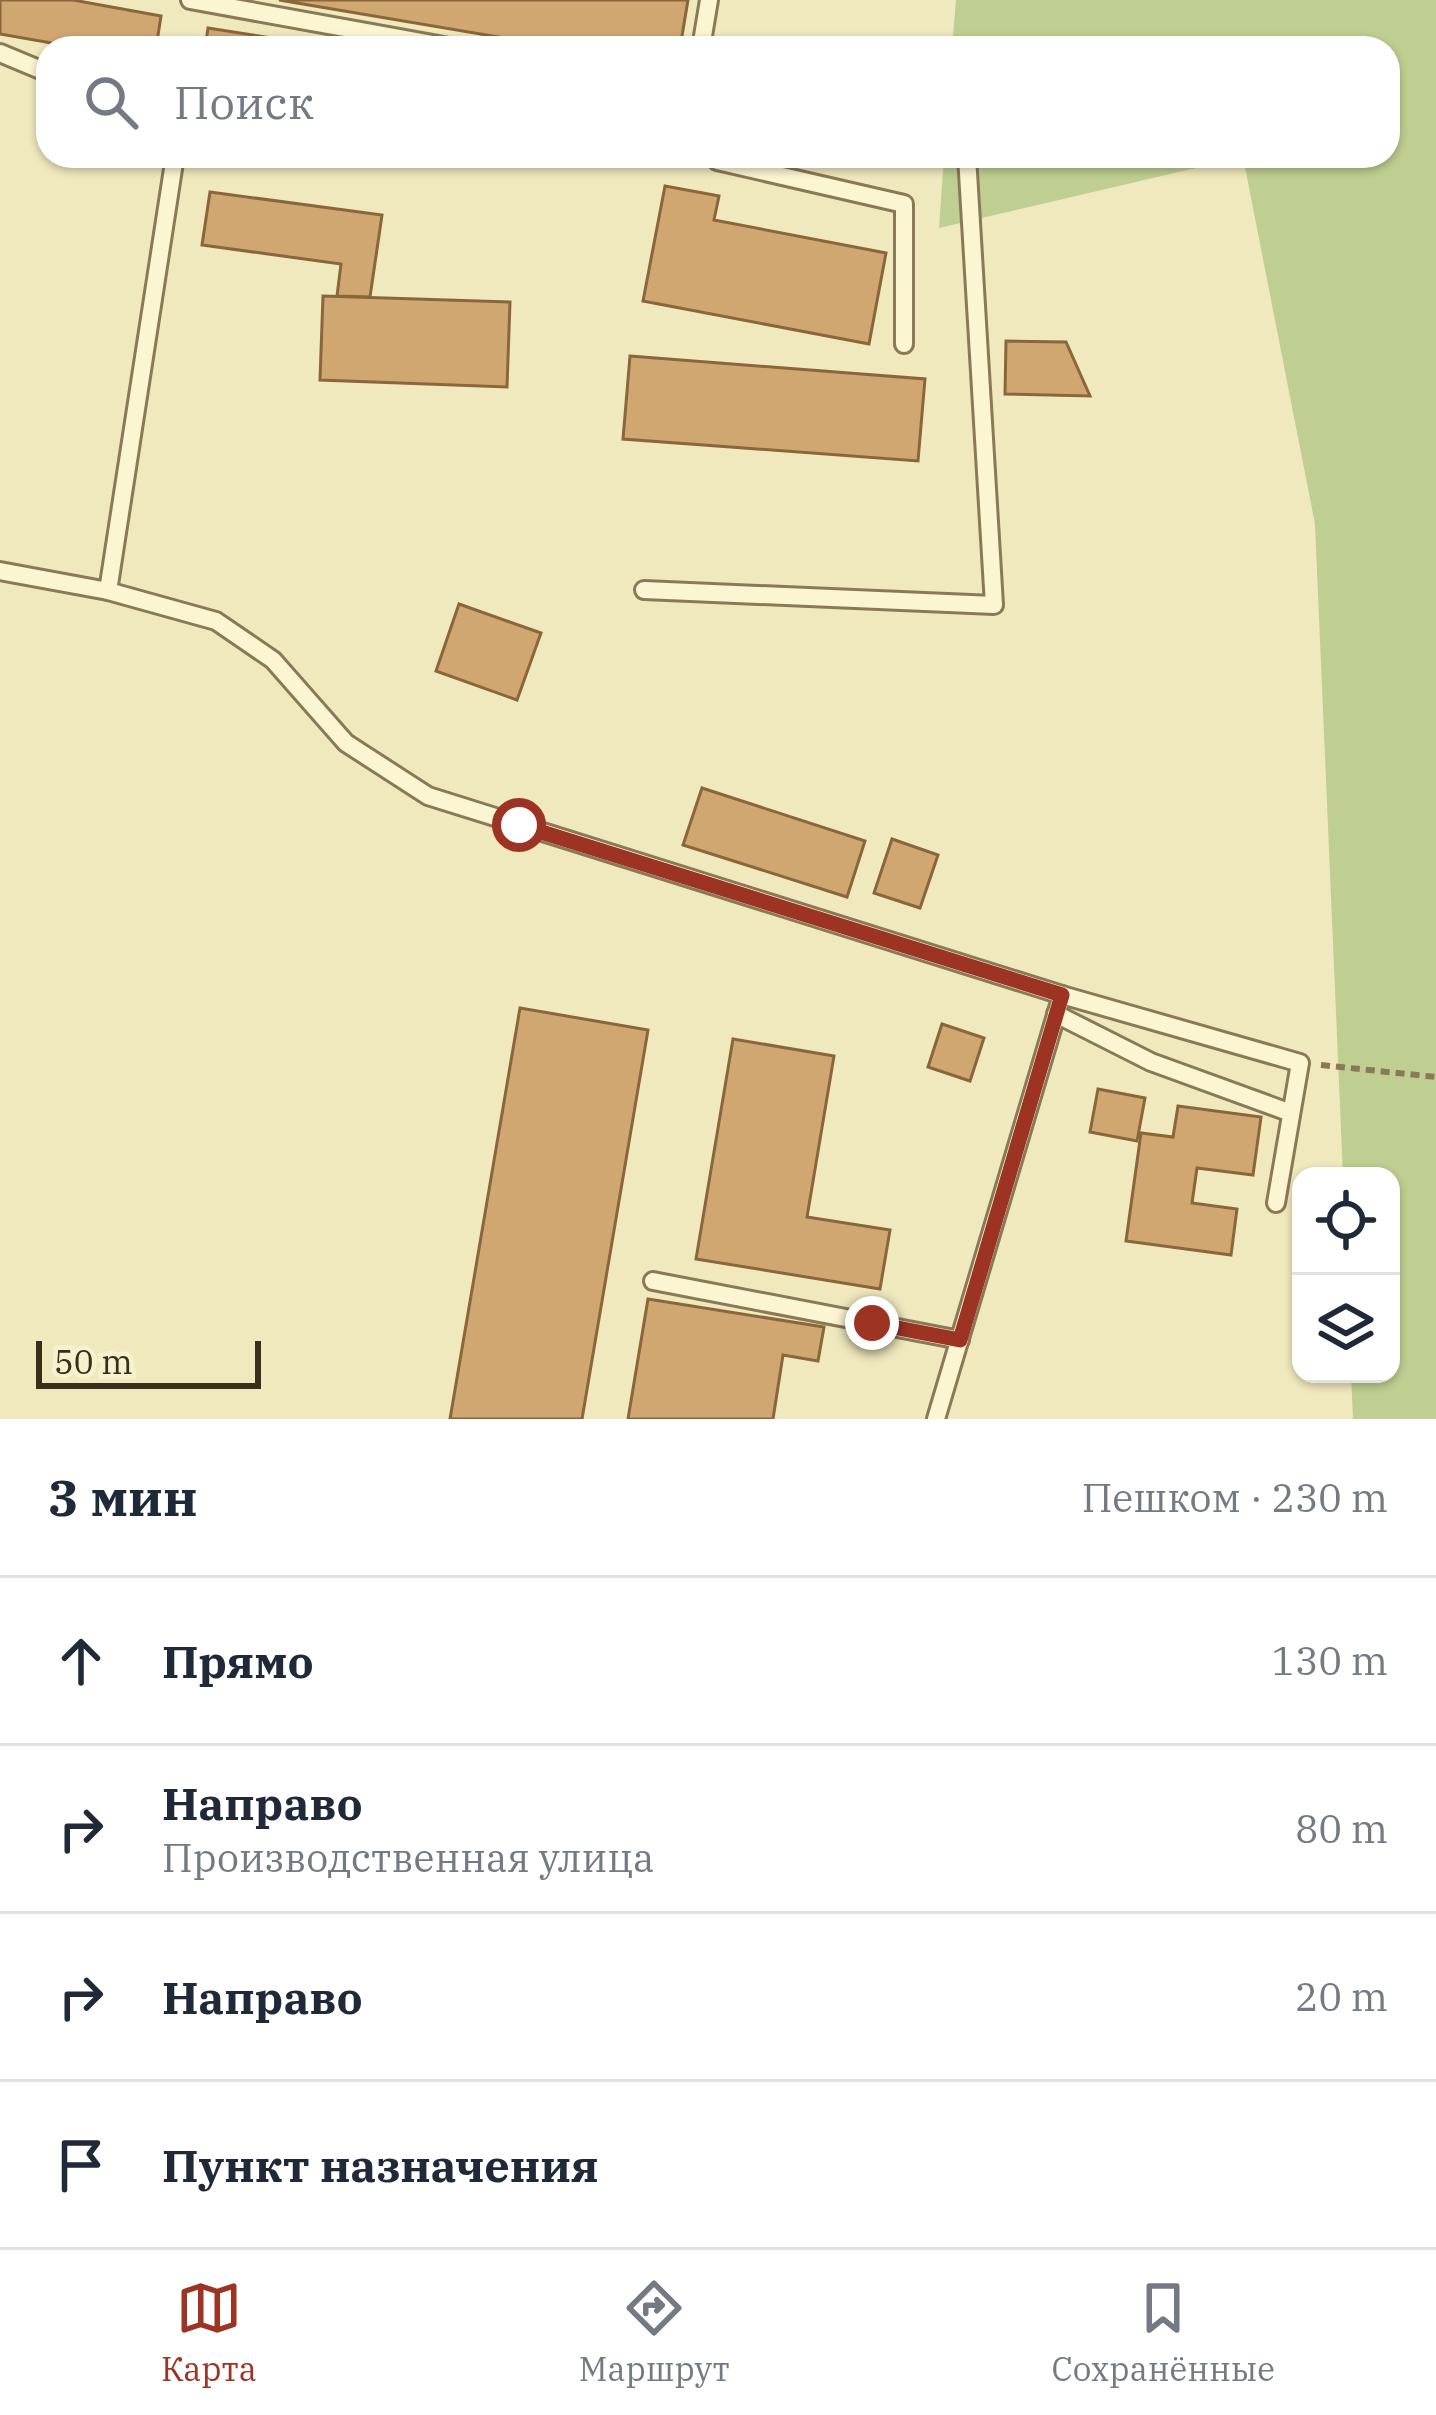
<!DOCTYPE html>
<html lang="ru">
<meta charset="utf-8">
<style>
:root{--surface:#fff;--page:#f6f6f7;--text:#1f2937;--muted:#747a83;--line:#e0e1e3;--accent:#9d3322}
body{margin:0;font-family:"IBM Plex Serif",serif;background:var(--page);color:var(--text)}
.controls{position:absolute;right:36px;bottom:36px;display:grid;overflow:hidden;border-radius:24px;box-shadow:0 3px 9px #0004}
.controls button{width:108px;height:108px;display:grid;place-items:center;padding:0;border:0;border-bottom:3px solid var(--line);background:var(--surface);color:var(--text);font:60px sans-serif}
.scale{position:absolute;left:36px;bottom:30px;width:225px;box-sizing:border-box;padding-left:12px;border:6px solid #382e1b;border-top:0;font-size:33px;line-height:42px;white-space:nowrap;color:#382e1b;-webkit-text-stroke:9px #f7f2ce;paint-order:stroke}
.stop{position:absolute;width:36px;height:36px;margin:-27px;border:9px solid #9d3322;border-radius:50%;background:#fff}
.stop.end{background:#9d3322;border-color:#fff;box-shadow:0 3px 12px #0008}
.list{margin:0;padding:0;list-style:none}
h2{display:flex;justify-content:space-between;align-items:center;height:156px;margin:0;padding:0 48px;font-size:51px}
h2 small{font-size:39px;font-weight:400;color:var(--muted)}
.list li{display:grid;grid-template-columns:78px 1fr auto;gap:36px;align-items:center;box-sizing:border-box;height:168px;padding:0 48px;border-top:3px solid var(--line)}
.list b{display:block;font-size:45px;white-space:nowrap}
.list p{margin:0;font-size:39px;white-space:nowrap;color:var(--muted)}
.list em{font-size:39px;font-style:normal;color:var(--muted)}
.icon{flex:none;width:66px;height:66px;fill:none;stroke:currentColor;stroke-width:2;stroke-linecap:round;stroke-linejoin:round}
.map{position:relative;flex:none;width:1436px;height:1419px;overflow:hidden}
.search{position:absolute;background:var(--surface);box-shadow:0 3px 9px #0004;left:36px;right:36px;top:36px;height:132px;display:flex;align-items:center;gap:30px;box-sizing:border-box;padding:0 42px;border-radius:36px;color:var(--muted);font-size:45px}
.sheet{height:828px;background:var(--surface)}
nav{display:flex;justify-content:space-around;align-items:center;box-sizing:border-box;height:168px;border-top:3px solid var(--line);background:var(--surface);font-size:33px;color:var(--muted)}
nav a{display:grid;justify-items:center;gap:6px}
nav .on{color:var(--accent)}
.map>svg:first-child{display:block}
</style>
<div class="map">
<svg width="1436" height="1419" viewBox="0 0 1436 1419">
<rect width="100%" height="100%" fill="#f0e9be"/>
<!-- green -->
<path fill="#bfcf91" d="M956,0H1436V1419H1353L1351,1374H1391V1176H1343L1315,524L1243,157L939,228L944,156H1388V48H952Z"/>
<!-- building -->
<g fill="#d1a771" stroke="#8a663a" stroke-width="3">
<path d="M0,0H73L161,16L156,48H80L0,34Z"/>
<path d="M279,0H688L680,48H563Z"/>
<path d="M208,28L335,48H205Z"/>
<path d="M665,186L719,196L714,220L886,253L869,344L643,301Z"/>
<path d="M210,192L382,215L370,297L337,296L341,264L202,245Z"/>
<path d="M323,296L510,302L507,387L320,380Z"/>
<path d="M1006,341L1066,342L1090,396L1005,394Z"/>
<path d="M630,356L925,379L918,461L623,439Z"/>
<path d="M459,604L541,633L517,700L436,671Z"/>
<path d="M702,788L865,841L847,897L683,845Z"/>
<path d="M892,839L938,855L920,908L874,893Z"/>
<path d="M520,1008L648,1030L582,1419H450Z"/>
<path d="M942,1024L984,1038L970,1081L928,1067Z"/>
<path d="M733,1039L834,1056L807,1217L890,1230L880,1289L696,1259Z"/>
<path d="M1098,1089L1145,1098L1137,1141L1090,1132Z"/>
<path d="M1178,1106L1261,1117L1253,1175L1197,1168L1192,1203L1237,1209L1231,1255L1126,1241L1141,1133L1173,1137Z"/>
<path d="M648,1299L824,1327L818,1361L783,1355L773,1419H628Z"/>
</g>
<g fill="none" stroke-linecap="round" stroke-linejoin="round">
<!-- service casing -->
<g stroke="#8a7956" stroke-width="22">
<g id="service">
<path d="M190,0L455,48"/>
<path d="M701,48L709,0"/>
<path d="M0,53L48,73"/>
<path d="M718,156L717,161L904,204V344"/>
<path d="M0,571L108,591L216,621L273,660L346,743L428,796L1062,995L1300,1063L1276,1203"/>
<path d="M644,590L994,605L967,156"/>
<path d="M108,591L175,156"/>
<path d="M1056,1014L1151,1062L1291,1113"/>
<path d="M653,1281L960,1340"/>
<path d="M936,1419L1062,995"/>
</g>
</g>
<!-- path -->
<path stroke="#8a7956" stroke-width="6" stroke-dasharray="9 6" stroke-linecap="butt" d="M1321,1065L1436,1077"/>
<!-- service -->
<use href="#service" stroke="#fbf5d1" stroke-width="16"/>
</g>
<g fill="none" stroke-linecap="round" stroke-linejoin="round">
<!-- route -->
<path stroke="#9d3322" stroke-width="15" d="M519,825L1062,995L960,1340L872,1323"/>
</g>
</svg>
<div class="controls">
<button><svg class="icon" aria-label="locate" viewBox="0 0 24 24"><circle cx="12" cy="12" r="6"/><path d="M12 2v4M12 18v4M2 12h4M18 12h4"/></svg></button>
<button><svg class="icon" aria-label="layers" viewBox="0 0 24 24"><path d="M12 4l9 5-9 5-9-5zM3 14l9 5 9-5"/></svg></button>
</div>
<div class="scale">50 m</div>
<div class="stop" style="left:519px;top:825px"></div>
<div class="stop end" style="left:872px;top:1323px"></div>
<div class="search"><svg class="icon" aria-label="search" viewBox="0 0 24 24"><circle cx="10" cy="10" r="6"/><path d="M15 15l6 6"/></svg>Поиск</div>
</div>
<section class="sheet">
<h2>3 мин<small>Пешком · 230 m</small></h2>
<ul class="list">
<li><svg class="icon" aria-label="ahead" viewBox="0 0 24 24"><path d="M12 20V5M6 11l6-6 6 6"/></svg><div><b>Прямо</b></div><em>130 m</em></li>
<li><svg class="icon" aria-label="right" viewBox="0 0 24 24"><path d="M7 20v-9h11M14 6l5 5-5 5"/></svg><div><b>Направо</b><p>Производственная улица</p></div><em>80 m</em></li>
<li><svg class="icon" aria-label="right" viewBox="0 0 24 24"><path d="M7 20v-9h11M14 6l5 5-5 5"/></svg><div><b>Направо</b></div><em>20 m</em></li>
<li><svg class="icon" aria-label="arrive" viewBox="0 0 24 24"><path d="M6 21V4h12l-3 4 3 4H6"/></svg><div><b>Пункт назначения</b></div></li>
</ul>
</section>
<nav>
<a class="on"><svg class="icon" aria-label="map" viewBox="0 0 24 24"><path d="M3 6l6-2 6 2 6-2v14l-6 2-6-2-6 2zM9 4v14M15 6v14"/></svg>Карта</a>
<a><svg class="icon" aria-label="directions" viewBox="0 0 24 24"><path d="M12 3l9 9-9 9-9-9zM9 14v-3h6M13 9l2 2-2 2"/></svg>Маршрут</a>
<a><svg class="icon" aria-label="saved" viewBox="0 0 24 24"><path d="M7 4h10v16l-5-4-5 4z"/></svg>Сохранённые</a>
</nav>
